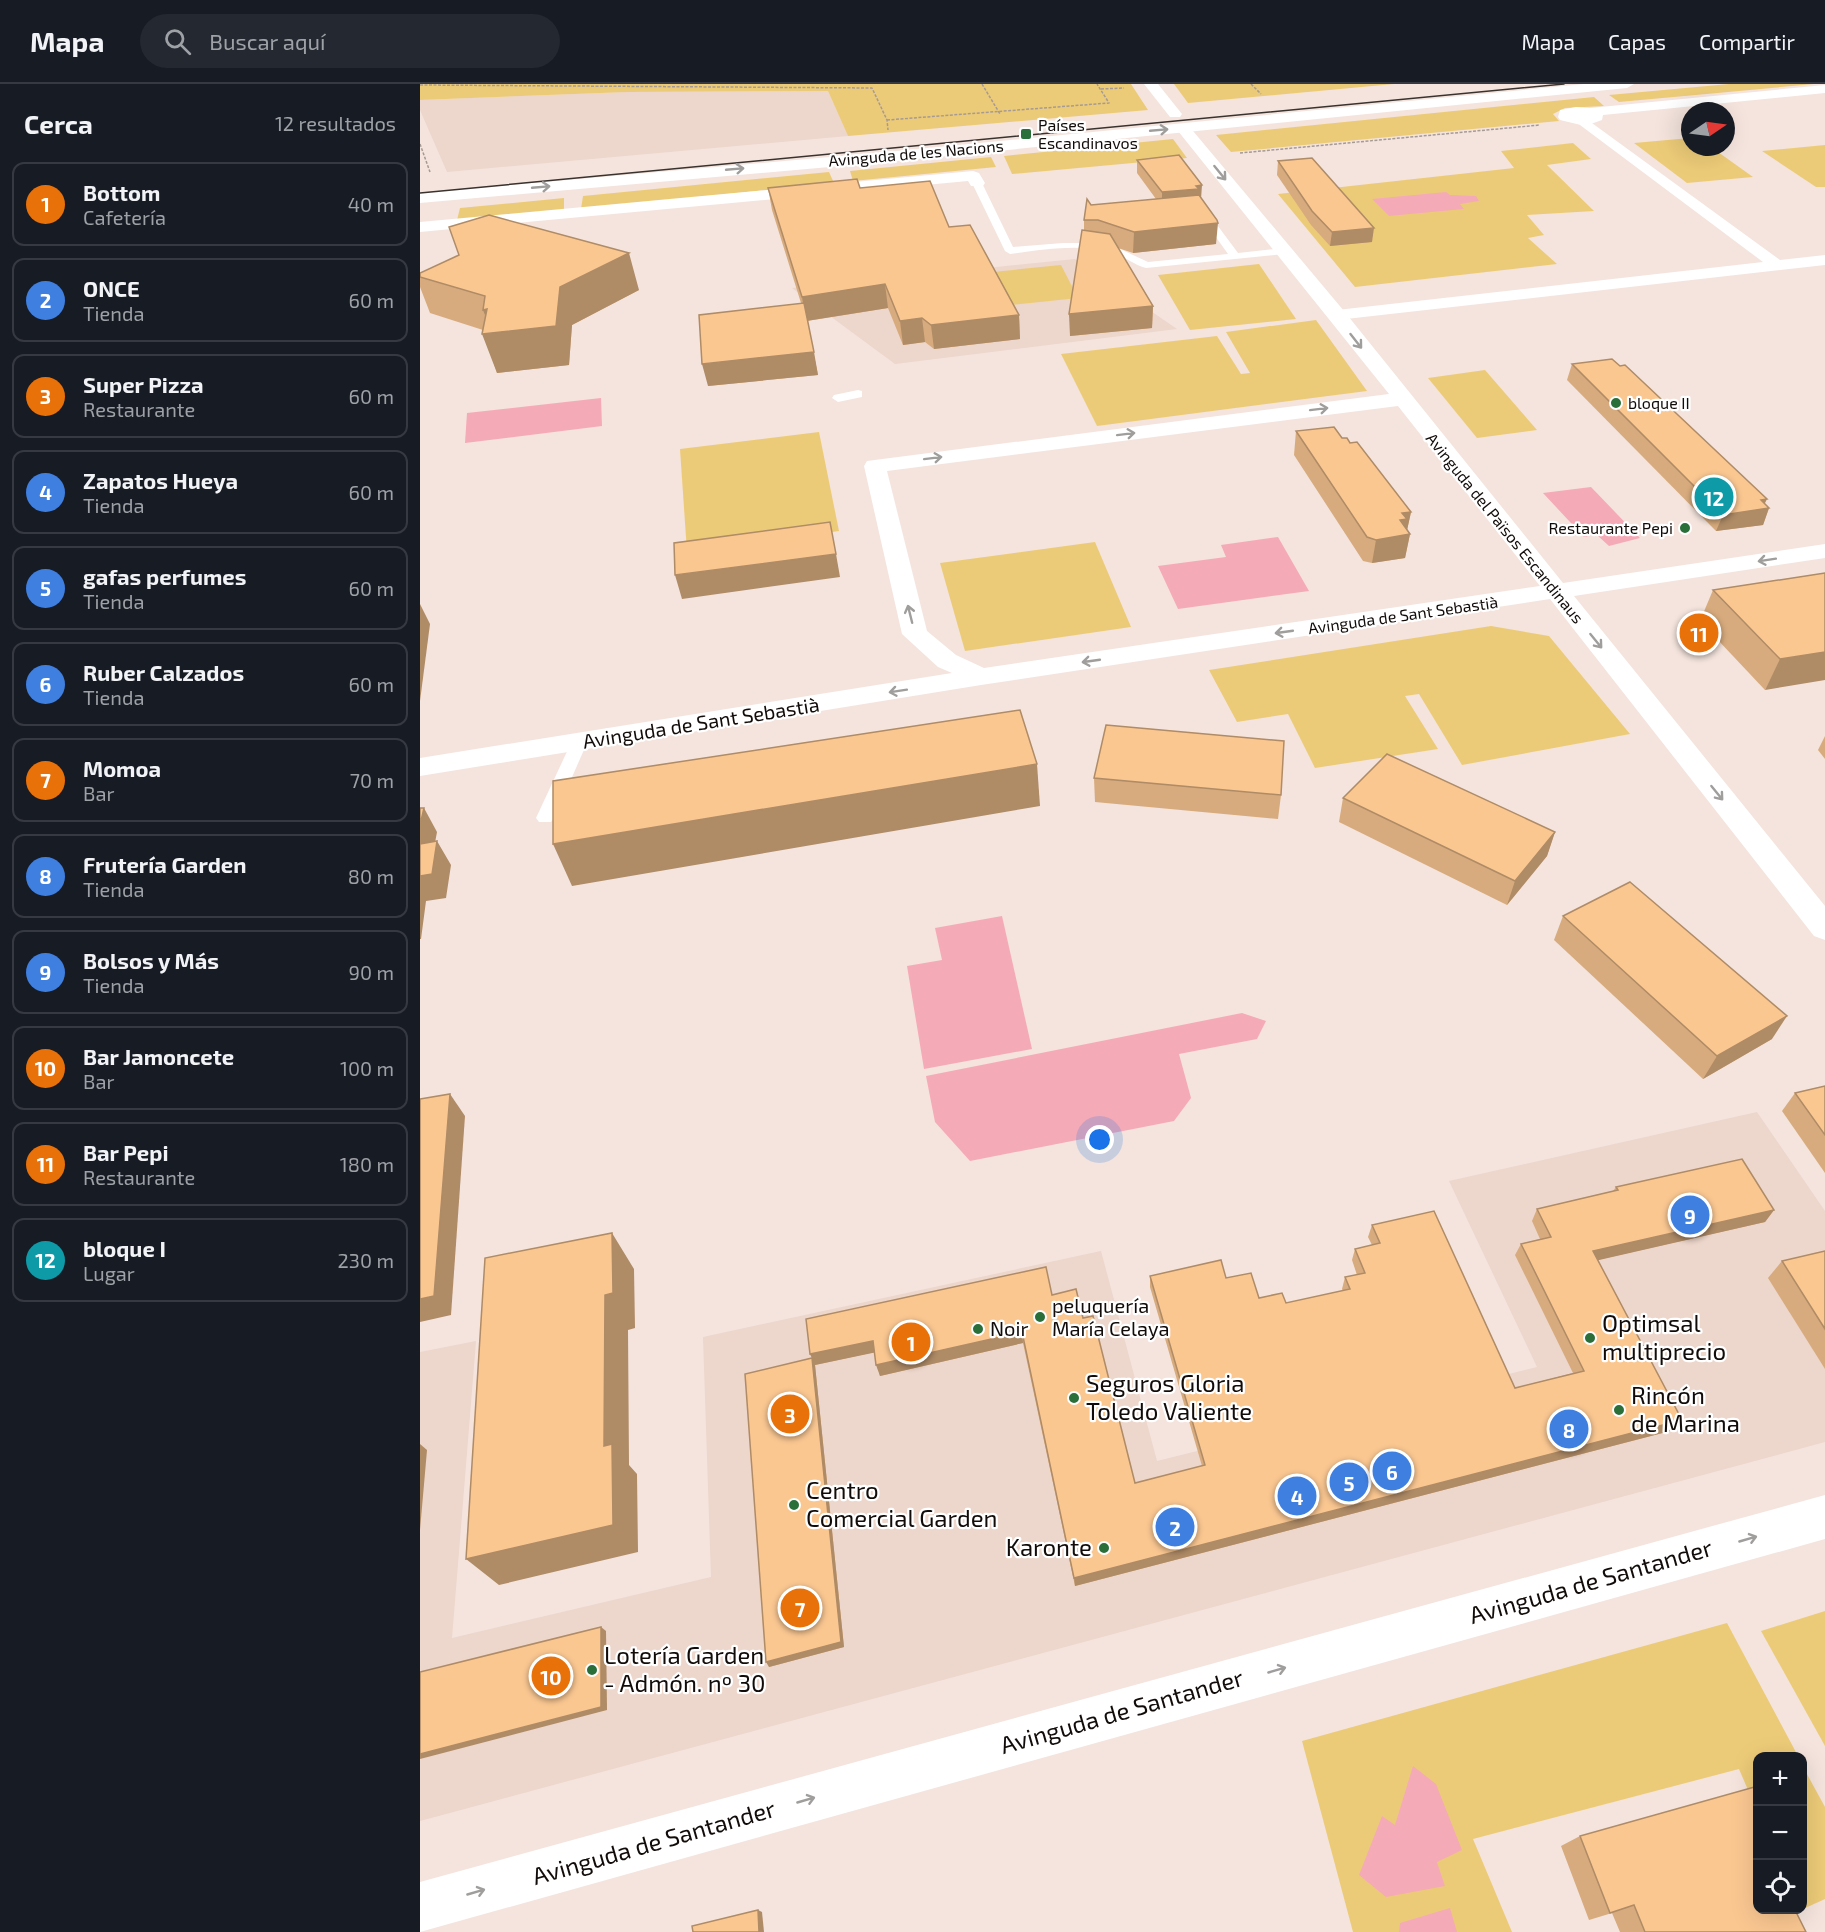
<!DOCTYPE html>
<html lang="es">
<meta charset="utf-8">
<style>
:root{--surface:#171b24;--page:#242831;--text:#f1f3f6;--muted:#9ea1a6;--line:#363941;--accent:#1a73e8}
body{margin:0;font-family:"Exo 2",sans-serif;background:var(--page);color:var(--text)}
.controls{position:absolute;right:18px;bottom:18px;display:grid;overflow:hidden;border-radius:12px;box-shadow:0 6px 24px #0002}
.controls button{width:54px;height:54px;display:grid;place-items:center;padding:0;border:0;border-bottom:2px solid var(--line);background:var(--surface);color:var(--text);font:30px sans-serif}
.compass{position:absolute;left:1261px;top:18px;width:54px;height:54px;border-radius:50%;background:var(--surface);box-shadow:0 6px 24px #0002;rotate:77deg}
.you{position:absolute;left:680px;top:1056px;width:21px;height:21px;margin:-15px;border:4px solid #fff;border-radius:50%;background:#1a73e8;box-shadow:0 0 0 9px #1a73e833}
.badge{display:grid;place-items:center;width:39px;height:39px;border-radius:50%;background:var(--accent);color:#fff;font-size:20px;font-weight:700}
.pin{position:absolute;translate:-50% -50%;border:3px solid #fff;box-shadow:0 2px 6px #0006}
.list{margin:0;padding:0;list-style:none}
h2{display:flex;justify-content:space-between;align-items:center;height:78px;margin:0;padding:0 24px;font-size:26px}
h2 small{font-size:20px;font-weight:400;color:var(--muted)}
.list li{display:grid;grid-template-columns:39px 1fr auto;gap:18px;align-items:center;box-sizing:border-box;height:84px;margin:0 12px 12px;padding:0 12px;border:2px solid var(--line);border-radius:12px}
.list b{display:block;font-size:22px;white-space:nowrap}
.list p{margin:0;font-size:20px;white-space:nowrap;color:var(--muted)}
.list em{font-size:20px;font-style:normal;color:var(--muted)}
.icon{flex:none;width:33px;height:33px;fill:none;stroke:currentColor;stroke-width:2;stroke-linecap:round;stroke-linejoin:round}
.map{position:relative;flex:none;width:1405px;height:1848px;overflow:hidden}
header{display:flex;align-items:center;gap:36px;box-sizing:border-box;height:84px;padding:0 30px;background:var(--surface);border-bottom:2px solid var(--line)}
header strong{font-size:28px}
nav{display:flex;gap:33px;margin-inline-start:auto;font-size:21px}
.search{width:420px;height:54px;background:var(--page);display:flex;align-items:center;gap:15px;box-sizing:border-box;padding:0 21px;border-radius:33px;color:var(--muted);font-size:22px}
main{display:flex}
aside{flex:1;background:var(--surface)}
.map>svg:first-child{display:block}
</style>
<header>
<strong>Mapa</strong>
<div class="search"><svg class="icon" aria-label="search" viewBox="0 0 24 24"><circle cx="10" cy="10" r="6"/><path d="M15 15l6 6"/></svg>Buscar aquí</div>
<nav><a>Mapa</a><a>Capas</a><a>Compartir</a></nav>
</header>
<main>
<aside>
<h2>Cerca<small>12 resultados</small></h2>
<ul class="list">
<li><span class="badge" style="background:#e8710a">1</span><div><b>Bottom</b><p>Cafetería</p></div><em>40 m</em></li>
<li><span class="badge" style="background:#3f7fe0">2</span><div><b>ONCE</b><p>Tienda</p></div><em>60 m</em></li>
<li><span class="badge" style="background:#e8710a">3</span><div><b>Super Pizza</b><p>Restaurante</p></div><em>60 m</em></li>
<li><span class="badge" style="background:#3f7fe0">4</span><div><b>Zapatos Hueya</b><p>Tienda</p></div><em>60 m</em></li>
<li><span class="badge" style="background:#3f7fe0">5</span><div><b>gafas perfumes</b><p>Tienda</p></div><em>60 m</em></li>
<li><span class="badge" style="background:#3f7fe0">6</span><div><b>Ruber Calzados</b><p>Tienda</p></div><em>60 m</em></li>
<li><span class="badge" style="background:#e8710a">7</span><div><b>Momoa</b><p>Bar</p></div><em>70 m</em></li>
<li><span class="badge" style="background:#3f7fe0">8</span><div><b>Frutería Garden</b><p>Tienda</p></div><em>80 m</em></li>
<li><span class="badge" style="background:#3f7fe0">9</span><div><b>Bolsos y Más</b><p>Tienda</p></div><em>90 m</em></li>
<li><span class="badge" style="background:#e8710a">10</span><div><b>Bar Jamoncete</b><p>Bar</p></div><em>100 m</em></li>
<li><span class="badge" style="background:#e8710a">11</span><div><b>Bar Pepi</b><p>Restaurante</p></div><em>180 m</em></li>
<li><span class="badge" style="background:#0f9aa8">12</span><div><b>bloque I</b><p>Lugar</p></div><em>230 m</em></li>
</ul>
</aside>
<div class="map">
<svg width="1405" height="1848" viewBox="0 0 1405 1848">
<rect width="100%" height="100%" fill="#f4e4dd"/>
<!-- built -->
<g fill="#edd6cb">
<path d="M408,7L428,52L27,88L0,26V16L208,8Z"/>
<path d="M655,175L757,245L475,280L372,204Z"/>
<path d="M1337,1028L1405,1127V1358L0,1737V1268L56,1257L32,1554L291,1493L283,1253L681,1167L737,1377L1117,1283L1029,1097Z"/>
</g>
<!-- green -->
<g fill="#eccb78">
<path d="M0,0H711L728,26L428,52L408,7L208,8L0,16Z"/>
<path d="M754,0H974L768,19Z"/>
<path d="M1309,0H1394L1199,18L1189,11Z"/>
<path d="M1174,13L1184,22L1145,24L1133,30L1139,37L811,68L796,51Z"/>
<path d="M1270,54V63H1291L1333,93L1267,99L1214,59Z"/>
<path d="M753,55L767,74L592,90L584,72Z"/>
<path d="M1153,59L1171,75L1127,81L1174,127L1107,131L1124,151L1108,154L1137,180L935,203L858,110L1094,84L1081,67Z"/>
<path d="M1405,61V103H1396L1342,67Z"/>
<path d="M571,73L576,83L433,97L430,87Z"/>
<path d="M409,88L414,99L161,125L163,112Z"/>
<path d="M144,114V126L37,136L40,124Z"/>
<path d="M839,180L876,235L770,246L738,191Z"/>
<path d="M641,181L658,214L507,230L495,196Z"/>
<path d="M896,236L947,307L677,342L641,270L797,252L821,290L830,289L806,248Z"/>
<path d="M1065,286L1117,346L1057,354L1008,294Z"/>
<path d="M399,348L419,447L267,468L260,365Z"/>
<path d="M675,458L711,543L545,567L520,479Z"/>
<path d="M1071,542L1129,552L1210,650L1042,681L999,610L985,612L1018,665L895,684L868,630L817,638L789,586Z"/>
<path d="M1405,1527V1662L1341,1547Z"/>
<path d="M1307,1539L1378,1672H1338L1337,1727L1319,1685L1053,1755L1092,1848H933L882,1657Z"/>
<path d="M1382,1681L1405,1723V1815L1383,1825Z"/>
</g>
<!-- water -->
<g fill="#f5aab7">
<path d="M1026,108L1030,111L1056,112L1059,117L1040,120L1044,125L969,132L952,115Z"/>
<path d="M181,314L182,342L45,359L47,329Z"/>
<path d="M1171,403L1220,454L1189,462L1177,451L1164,453L1123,409Z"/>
<path d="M858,453L889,507L758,525L738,482L806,473L801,461Z"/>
<path d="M582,832L612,965L504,985L487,882L522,876L515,844Z"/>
<path d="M822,929L846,937L837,955L759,970L771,1014L754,1037L550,1077L515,1038L506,992Z"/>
<path d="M993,1682L1016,1700L1042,1766L1017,1778L1025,1802L966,1813L939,1791L962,1732L975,1741Z"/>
<path d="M1030,1824L1037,1848H979L980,1839Z"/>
</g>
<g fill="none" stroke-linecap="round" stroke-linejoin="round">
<!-- path -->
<g stroke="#a69a95" stroke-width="1.5" stroke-dasharray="3 1.5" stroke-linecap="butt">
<path d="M562,0L580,30"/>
<path d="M831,0L841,10"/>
<path d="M0,1L452,4L467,36L468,46"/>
<path d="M681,5L704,4"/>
<path d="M467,36L689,19L677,0"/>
<path d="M0,60L10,88"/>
<path d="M820,69L1120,41"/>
</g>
<!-- service -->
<g fill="#fff" fill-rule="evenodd">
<path d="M554,97L562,99L593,163L643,159H678L698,164L728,178L808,170L778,128L783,125L786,126L818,169L864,164L869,167L864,170L726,184C714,181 704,172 692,169C660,159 623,166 590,170L585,167L552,99Z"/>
<path d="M438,306L442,307V313L418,318L412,314L414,311Z"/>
<path d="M159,654L165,655L167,659L134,734L131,738H119L116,734L151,659L153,655Z"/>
</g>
<!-- pedestrian -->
<path fill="#fff" fill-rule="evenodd" d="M1165,34L1360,176L1405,171V181L917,236L911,234L909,231L917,226L1343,178L1160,41L1159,38L1160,35Z"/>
<!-- minor -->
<g fill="#fff" fill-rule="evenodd">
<path d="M724,0H738L762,30L760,33H750Z"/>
<path d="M1405,1V9L1183,31L1182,36L1165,42L1140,36L1138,33L1140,26L1156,23L1170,24Z"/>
<path d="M763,40L768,41L924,227L1143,499L1405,460V474L1154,512L1405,822V856L1394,852L1130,515L561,601L0,692V674L532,589L518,583L482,550L444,382L447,377L969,310L758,47L756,44L758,41ZM978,322L1120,502L564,584L536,571L507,547L467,387Z"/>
<path d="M553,87L559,89L565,99L563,102H551L548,97L0,148V138Z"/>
<path d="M1405,1411V1455L0,1848V1798Z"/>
</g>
<!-- secondary -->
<path fill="#fff" fill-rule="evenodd" d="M1164,0H1214L1207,4L477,77L0,119V109L477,67Z"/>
<!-- tram -->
<path stroke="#39322e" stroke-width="1.5" d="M0,109L1144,0"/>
</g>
<!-- wall -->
<g fill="#d7ab7d">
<path d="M717,76L781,115L796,160L713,169L698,164L733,222L732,244L650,252L664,146V136L671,121L736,115L717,89Z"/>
<path d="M858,77L952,158L910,162L891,141L857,91Z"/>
<path d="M348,104H440L529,143L599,231L600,255L514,265L505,258L483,261L468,224L387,237L398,291L288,302L381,219L352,126Z"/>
<path d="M0,189L219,206L152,241L149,281L77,289L63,246L10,229L0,203Z"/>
<path d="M1152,280L1345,420L1349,424L1343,441L1296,447L1147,296Z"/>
<path d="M876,347L922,354L930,359L991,428L987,446L990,450L985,474L952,479L943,477L874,371Z"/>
<path d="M1405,489L1345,606L1280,537L1293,506Z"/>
<path d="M1405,652V675L1398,666Z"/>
<path d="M674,694L861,711L858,735L675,718Z"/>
<path d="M923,714L1135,748L1127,772L1087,821L919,738Z"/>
<path d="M1143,832L1352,955L1283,995L1134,856Z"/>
<path d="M1405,1002V1089L1362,1027L1375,1009Z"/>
<path d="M1196,1103L1354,1126L1345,1138L1177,1176L1254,1346L655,1502L603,1259L460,1292L455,1268L395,1281L424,1563L349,1583L392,1274L390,1270L632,1211L663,1234L715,1399L782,1382L730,1203V1192L806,1194L839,1214L866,1219L923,1207L922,1205L925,1193L937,1191L932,1176L935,1165L952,1161L948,1153L952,1141L1095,1304L1153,1289L1095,1171L1101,1160L1120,1155L1112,1137L1117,1125L1193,1107Z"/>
<path d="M1405,1167V1285L1348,1194L1362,1177Z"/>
<path d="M1160,1752L1338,1826L1386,1848H1200L1192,1829L1169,1836L1141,1762Z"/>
</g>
<!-- shaded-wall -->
<g fill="#af8b66">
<path d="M782,101L781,115L742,122V108Z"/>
<path d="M798,139L796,160L713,169L714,148Z"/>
<path d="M954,144L952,158L910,162L912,148Z"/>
<path d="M209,169L219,206L152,241L149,281L77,289L62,250L72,249L63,226L140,203Z"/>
<path d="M465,200L468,224L386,237L382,213Z"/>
<path d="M733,222L732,244L650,252L649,230Z"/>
<path d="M599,231L600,255L514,265L511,241Z"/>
<path d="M502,234L505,258L483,261L480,237Z"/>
<path d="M394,268L398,291L288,302L282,280Z"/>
<path d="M1347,415L1342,425L1349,424L1343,441L1296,447L1303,431L1341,416Z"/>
<path d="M991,428L986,451L990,450L985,474L952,479L956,456L982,429Z"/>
<path d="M416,470L420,493L262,515L255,491Z"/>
<path d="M0,520L10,540L0,617Z"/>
<path d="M1405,568V596L1345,606L1360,575Z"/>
<path d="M617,680L620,722L152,802L133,760Z"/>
<path d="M4,724L17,748L10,785L0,768V741Z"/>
<path d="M1135,748L1127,772L1087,821L1095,797Z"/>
<path d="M17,757L31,781L26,814L6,817L1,855H0V792Z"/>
<path d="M1367,932L1352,955L1283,995L1297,972Z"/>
<path d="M30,1010L45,1032L31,1231L0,1238V1215Z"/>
<path d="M1354,1126L1345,1138L1166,1179L1173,1167Z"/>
<path d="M192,1149L214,1185L215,1244L208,1246L209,1381L217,1390L218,1468L79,1501L46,1475L185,1211Z"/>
<path d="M602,1248L603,1259L460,1292L456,1281Z"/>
<path d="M453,1257L457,1268L395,1281L424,1563L349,1583L346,1578L392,1274L390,1270Z"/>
<path d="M1262,1336L1254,1346L655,1502L654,1494Z"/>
<path d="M0,1360L7,1366L0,1446Z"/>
<path d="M181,1543L186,1547L187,1626L0,1675V1670Z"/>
<path d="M338,1826L342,1828L344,1848H339Z"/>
</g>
<!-- building -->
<g fill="#fac791" stroke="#af8b66" stroke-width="1.5">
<path d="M759,71L782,101L776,102L779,105L742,108L717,76Z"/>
<path d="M892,74L954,144L912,148L892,127L858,77Z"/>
<path d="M437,95L440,104L510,97L529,143L550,141L599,231L511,241L502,234L480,237L465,200L382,213L348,104Z"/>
<path d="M779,111L797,136L798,139L714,148L678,136H664L667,115L671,121Z"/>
<path d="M69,131L209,169L140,203L136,242L62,250L67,225L63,226L65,212L0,193V189L39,171L29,143Z"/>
<path d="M662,146L690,150L733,222L649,230Z"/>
<path d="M384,219L394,268L282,280L279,231Z"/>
<path d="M1192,275L1200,282L1205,281L1347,415L1341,416L1349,424L1303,431L1152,280Z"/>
<path d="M914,343L922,354H927L930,359L937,358L991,428L982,429L987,435L980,436L990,450L956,456L947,453L876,347Z"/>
<path d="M410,438L416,470L255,491L254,459Z"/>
<path d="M1405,489V568L1360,575L1293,506Z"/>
<path d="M600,626L617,680L133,760V697Z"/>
<path d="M686,641L864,657L861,711L674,694Z"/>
<path d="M967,670L1135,748L1095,797L923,714Z"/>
<path d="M0,724H4L0,741Z"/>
<path d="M17,757L12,790L0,792V760Z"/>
<path d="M1210,798L1367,932L1297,972L1143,832Z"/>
<path d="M1405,1002V1051L1375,1009Z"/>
<path d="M30,1010L14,1212L0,1215V1015Z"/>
<path d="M1322,1075L1354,1126L1173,1167L1262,1336L654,1494L602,1248L456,1281L453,1257L390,1270L386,1235L626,1183L632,1211L656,1205L663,1234L673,1232L715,1399L785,1381L730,1192L801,1176L806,1194L831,1189L839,1214L862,1209L866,1219L930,1205L925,1193L945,1189L935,1165L960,1159L952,1141L1014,1127L1095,1304L1164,1287L1101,1160L1131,1153L1117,1125L1198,1106L1196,1103Z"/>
<path d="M192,1149L193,1209L185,1211L184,1362L192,1360L193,1441L46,1475L65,1174Z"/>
<path d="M1405,1167V1245L1362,1177Z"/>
<path d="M392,1274L421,1558L346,1578L325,1290Z"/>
<path d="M181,1543V1623L0,1670V1588Z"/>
<path d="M1338,1702V1826H1375L1386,1848H1225L1214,1821L1190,1829L1160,1752Z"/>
<path d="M338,1826L339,1848H273L272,1842Z"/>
</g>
<!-- one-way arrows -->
<defs><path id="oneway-shaft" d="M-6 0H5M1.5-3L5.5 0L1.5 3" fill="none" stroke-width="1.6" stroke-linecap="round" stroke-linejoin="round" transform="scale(1.5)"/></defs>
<g stroke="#a09e9d">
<use href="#oneway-shaft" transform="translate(739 46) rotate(-5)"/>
<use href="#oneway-shaft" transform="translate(315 85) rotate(-5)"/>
<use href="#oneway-shaft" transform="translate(800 89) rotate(51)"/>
<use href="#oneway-shaft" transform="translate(121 103) rotate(-5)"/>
<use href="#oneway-shaft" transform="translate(936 257) rotate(52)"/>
<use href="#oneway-shaft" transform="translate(899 325) rotate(-7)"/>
<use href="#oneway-shaft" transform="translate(706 350) rotate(-7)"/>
<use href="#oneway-shaft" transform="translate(513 374) rotate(-7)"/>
<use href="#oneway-shaft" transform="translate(1347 476) rotate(171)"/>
<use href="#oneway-shaft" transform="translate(490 530) rotate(-104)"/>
<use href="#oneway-shaft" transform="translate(864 548) rotate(172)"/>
<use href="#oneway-shaft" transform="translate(1176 557) rotate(51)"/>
<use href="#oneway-shaft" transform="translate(671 577) rotate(172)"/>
<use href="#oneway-shaft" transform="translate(478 607) rotate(171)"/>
<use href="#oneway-shaft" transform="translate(1297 709) rotate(51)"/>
<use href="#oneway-shaft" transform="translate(1328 1455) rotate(-16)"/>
<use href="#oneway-shaft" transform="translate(857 1586) rotate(-16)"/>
<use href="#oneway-shaft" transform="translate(386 1716) rotate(-16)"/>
<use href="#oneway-shaft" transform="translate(56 1808) rotate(-16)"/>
</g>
<!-- markers -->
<g fill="#2a6e39" stroke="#fff" stroke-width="2">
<rect x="600" y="44" width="12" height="12" rx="3"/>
<circle cx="1196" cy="319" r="6"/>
<circle cx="1265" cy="444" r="6"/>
<circle cx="620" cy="1233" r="6"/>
<circle cx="558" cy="1245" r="6"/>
<circle cx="1170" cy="1254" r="6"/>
<circle cx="654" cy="1314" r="6"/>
<circle cx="1199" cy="1326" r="6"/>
<circle cx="374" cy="1421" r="6"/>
<circle cx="684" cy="1464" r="6"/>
<circle cx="172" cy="1586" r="6"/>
</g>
<g text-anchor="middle" stroke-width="4.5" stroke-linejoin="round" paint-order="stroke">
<!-- far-poi labels -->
<g font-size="16" fill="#110c09" stroke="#fff" text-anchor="start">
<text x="618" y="47">Países<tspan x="618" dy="18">Escandinavos</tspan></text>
<text x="1208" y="325">bloque II</text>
<text x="1253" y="450" text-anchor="end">Restaurante Pepi</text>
</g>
<!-- far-street labels -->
<g font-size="16" fill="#110c09" stroke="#fff">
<text transform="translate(496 69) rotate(-5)" y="6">Avinguda de les Nacions</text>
<text transform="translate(1085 444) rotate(51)" y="6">Avinguda del Països Escandinaus</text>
<text transform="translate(983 531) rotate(-8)" y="6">Avinguda de Sant Sebastià</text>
</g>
<!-- street labels -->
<g font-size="20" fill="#110c09" stroke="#fff">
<text transform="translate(281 639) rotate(-9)" y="7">Avinguda de Sant Sebastià</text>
</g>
<!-- poi labels -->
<g font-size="20" fill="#110c09" stroke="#fff" text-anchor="start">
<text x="632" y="1229">peluquería<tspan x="632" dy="23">María Celaya</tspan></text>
<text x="570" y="1252">Noir</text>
</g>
<!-- near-poi labels -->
<g font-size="24" fill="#110c09" stroke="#fff" text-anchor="start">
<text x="1182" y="1248">Optimsal<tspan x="1182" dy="28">multiprecio</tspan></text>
<text x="666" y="1308">Seguros Gloria<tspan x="666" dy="28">Toledo Valiente</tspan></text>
<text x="1211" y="1320">Rincón<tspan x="1211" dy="28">de Marina</tspan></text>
<text x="386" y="1415">Centro<tspan x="386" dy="28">Comercial Garden</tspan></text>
<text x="672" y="1472" text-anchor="end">Karonte</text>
<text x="184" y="1580">Lotería Garden<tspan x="184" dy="28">- Admón. nº 30</tspan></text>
</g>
<!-- near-street labels -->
<g font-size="24" fill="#110c09" stroke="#fff">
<text transform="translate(1171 1498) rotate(-16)" y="8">Avinguda de Santander</text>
<text transform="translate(702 1628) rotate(-16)" y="8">Avinguda de Santander</text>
<text transform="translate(234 1759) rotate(-16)" y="8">Avinguda de Santander</text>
</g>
</g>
</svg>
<div class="controls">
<button>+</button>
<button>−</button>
<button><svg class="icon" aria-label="locate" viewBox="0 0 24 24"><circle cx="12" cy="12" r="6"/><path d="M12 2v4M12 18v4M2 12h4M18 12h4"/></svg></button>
</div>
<svg class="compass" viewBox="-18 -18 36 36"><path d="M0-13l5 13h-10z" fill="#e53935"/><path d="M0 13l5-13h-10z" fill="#9ea1a6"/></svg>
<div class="you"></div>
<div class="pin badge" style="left:491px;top:1258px;background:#e8710a">1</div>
<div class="pin badge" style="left:755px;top:1443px;background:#3f7fe0">2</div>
<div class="pin badge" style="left:370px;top:1330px;background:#e8710a">3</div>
<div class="pin badge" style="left:877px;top:1412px;background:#3f7fe0">4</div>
<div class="pin badge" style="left:929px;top:1398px;background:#3f7fe0">5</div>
<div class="pin badge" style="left:972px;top:1387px;background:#3f7fe0">6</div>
<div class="pin badge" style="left:380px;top:1524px;background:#e8710a">7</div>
<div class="pin badge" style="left:1149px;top:1345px;background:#3f7fe0">8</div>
<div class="pin badge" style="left:1270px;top:1131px;background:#3f7fe0">9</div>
<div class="pin badge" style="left:131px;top:1592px;background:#e8710a">10</div>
<div class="pin badge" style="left:1279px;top:549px;background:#e8710a">11</div>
<div class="pin badge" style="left:1294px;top:413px;background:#0f9aa8">12</div>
</div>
</main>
